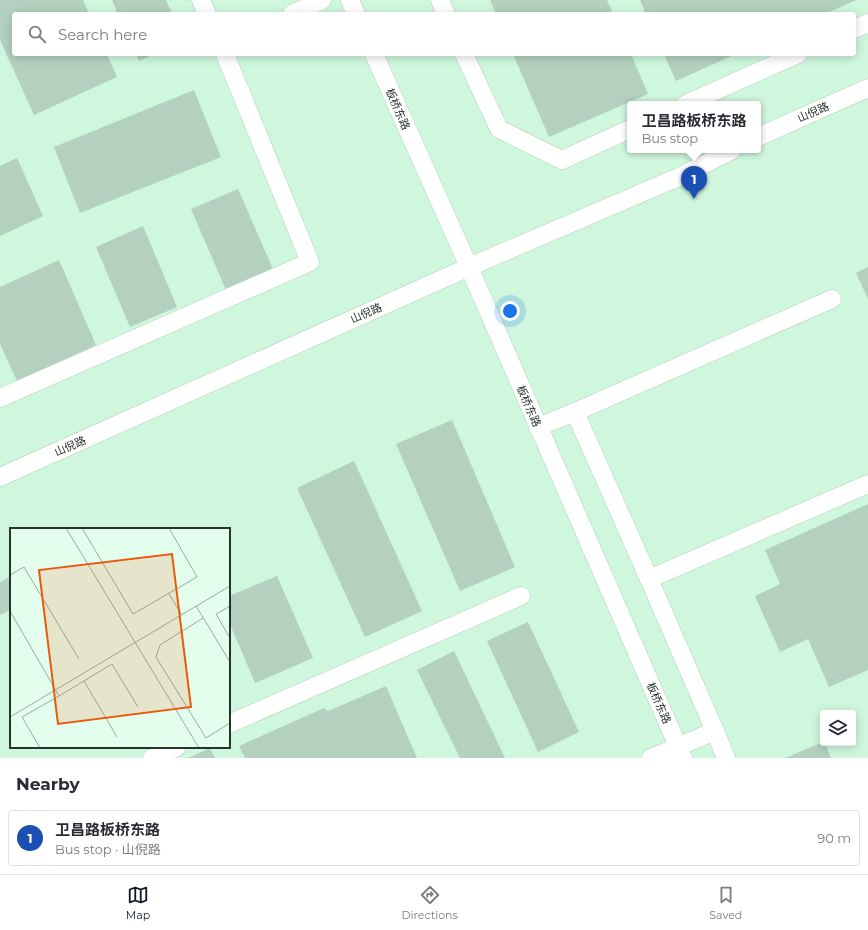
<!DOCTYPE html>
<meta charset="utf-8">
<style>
:root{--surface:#fff;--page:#f2f2f3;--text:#2b2b33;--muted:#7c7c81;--line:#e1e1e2;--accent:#111827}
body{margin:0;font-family:Montserrat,"Noto Sans SC",sans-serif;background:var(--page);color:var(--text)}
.controls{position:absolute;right:12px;bottom:12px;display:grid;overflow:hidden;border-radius:4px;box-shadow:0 2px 10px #0003}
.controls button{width:36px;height:36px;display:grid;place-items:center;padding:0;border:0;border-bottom:1px solid var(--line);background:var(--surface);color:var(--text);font:20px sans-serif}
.you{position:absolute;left:510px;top:311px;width:14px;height:14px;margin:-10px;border:3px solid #fff;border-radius:50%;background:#1a73e8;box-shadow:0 0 0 6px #1a73e833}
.badge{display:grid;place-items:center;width:26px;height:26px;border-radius:50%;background:var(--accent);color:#fff;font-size:13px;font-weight:700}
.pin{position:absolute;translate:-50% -33px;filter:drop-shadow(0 1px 2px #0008)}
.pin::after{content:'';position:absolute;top:21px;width:14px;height:12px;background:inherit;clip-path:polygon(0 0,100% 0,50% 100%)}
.popup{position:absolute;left:627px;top:101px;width:134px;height:52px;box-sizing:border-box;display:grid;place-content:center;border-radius:4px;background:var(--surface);filter:drop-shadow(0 1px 3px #0005);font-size:13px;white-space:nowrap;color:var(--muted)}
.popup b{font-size:15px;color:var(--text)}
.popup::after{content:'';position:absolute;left:50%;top:100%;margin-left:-8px;border:8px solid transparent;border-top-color:var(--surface)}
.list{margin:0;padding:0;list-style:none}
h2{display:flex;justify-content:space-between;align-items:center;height:52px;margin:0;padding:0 16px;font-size:17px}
h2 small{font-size:13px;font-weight:400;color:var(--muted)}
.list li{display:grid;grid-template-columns:26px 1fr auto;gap:12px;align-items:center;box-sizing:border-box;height:56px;margin:0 8px 8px;padding:0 8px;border:1px solid var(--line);border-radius:4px}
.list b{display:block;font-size:15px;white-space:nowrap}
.list p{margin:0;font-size:13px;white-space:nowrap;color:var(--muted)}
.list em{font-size:13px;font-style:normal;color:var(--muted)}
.icon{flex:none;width:22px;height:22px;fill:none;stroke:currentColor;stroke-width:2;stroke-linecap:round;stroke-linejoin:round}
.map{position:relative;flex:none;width:868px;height:758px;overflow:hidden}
.search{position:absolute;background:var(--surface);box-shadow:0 2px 10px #0003;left:12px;right:12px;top:12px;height:44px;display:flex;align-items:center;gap:10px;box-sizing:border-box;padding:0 14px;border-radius:4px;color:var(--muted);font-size:15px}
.sheet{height:116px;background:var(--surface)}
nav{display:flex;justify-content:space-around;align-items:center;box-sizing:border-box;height:56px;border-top:1px solid var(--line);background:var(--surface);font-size:11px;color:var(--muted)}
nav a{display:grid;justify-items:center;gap:2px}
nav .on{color:var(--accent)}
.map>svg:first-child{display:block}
</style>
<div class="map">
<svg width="868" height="758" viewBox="0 0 868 758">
<rect width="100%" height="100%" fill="#e4feee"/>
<!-- built -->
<path fill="#cff7de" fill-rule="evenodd" d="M0,0H868V758H0ZM14,14H854V54H14ZM630,104H758V150H630ZM11,529H229V747H11ZM823,713H853V743H823Z"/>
<!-- building -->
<g fill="#b3d1be">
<path d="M0,0H83L89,14H14V54H107L117,77L34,115L0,40Z"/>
<path d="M112,0H166L172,14H118Z"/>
<path d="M490,0H607L613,14H496Z"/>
<path d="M640,0H856L825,14H646Z"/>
<path d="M136,54H154L139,61Z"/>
<path d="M513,54H631L648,94L549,137Z"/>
<path d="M664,54H736L676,81Z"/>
<path d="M194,90L221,157L80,213L54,147Z"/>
<path d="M17,158L43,216L0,236V166Z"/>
<path d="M238,189L273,269L226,290L191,209Z"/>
<path d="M143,226L177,307L130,327L96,247Z"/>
<path d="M59,260L96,345L17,381L0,344V287Z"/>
<path d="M868,267V299L856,273Z"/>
<path d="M452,420L515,567L460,591L396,444Z"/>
<path d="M354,461L422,611L365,637L297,488Z"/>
<path d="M868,504V670L829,687L808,639L780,652L755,596L780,584L765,550Z"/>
<path d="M11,576V610L0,615V582Z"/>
<path d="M277,576L313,658L255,683L229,622V596Z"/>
<path d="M528,622L579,732L538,752L487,641Z"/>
<path d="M454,651L505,758H460L417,670Z"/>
<path d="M386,686L417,758H245L239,746L324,708L328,711Z"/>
<path d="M823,742L825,743L831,758H785Z"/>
<path d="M210,748L215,758H188Z"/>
</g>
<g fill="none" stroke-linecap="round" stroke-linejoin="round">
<!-- minor casing -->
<g stroke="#b1d0bd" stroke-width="19">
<g id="minor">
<path d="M201,0L207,14"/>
<path d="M350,0L356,14"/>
<path d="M440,0L446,14"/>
<path d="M292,14L322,0"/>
<path d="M854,29L868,23"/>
<path d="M374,54L469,267L683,758"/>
<path d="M464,54L499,129L562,160L630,129"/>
<path d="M686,104L798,54"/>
<path d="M758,137L868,88"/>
<path d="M0,398L310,262L225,54"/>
<path d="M538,427L575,412"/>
<path d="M0,477L469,267L681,176L732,150"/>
<path d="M649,579L575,412L832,299"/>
<path d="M229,724L521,596"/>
<path d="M715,731L649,579L868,484"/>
<path d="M152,758L177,747"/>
<path d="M651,758L715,731L726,758"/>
</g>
</g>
<!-- minor -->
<use href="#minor" stroke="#fff" stroke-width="18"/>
</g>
<g text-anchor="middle" stroke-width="3" stroke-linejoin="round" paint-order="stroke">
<!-- street labels -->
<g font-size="11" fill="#26322b" stroke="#fff">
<text transform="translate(398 109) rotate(66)" y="4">板桥东路</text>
<text transform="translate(813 112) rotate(-24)" y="4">山倪路</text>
<text transform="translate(366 313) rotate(-24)" y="4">山倪路</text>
<text transform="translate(529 406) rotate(66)" y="4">板桥东路</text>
<text transform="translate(70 446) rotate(-24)" y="4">山倪路</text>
<text transform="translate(659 703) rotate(66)" y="4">板桥东路</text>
</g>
</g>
<!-- overview -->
<g transform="translate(10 528)">
<rect width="220" height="220" fill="#e4feee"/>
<path fill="none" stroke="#98aca0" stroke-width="1" d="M56,0L189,220M72,0L123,86L187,49L159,0M0,47L14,39L69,131M159,66L172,87M186,78L220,134M220,78L206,86L220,110M0,83L49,168L12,189L30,220M193,90L150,117L146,129L196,210L220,195M74,153L102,136L128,179M49,168L74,153L107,209M0,189L220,58"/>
<path fill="#e8590c" fill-opacity="0.15" stroke="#e8590c" stroke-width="2" d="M162,26L181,179L48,196L29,42Z"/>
<rect width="220" height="220" fill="none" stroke="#26322b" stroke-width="2"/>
</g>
</svg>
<div class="controls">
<button><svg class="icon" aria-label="layers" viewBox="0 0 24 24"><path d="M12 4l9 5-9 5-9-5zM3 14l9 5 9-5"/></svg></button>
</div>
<div class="you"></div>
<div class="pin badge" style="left:694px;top:199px;background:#1a4fb4">1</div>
<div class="popup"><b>卫昌路板桥东路</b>Bus stop</div>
<div class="search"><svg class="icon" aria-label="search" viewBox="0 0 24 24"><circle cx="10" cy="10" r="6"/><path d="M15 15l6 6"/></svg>Search here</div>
</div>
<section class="sheet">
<h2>Nearby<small></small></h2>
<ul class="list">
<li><span class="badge" style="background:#1a4fb4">1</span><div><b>卫昌路板桥东路</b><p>Bus stop · 山倪路</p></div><em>90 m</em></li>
</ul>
</section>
<nav>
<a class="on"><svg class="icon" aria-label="map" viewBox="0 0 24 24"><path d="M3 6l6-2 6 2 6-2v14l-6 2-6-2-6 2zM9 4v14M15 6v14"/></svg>Map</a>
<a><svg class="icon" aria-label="directions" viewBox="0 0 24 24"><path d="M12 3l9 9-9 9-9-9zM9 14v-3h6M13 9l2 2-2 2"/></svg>Directions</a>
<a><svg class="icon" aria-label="saved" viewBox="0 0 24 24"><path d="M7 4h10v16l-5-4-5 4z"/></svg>Saved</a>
</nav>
